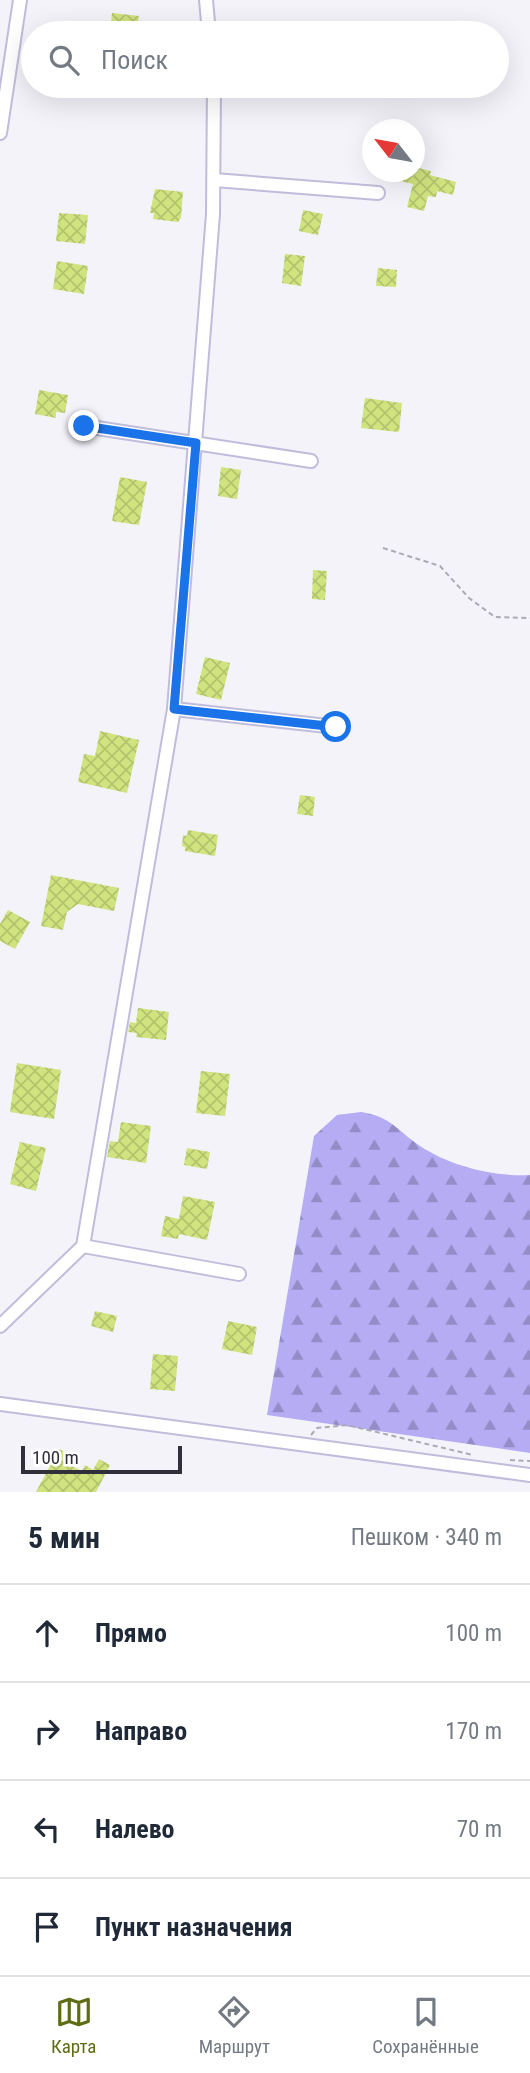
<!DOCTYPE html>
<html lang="ru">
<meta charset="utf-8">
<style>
:root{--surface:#fff;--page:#f6f6f7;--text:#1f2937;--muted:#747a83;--line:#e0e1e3;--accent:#606c14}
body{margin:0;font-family:"Roboto Condensed",sans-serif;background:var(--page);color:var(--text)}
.compass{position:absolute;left:362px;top:119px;width:63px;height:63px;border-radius:50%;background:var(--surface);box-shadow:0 7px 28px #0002;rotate:301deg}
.scale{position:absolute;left:21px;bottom:18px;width:161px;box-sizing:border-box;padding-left:7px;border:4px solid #302f3a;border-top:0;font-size:19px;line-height:24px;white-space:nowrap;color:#302f3a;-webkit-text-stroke:5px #fff;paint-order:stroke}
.stop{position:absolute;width:21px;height:21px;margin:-16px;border:5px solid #1a73e8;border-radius:50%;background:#fff}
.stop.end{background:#1a73e8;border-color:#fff;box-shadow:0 2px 7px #0008}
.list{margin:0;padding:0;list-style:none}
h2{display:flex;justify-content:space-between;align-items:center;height:91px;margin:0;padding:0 28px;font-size:30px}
h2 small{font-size:23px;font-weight:400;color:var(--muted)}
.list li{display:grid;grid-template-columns:46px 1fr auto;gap:21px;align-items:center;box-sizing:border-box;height:98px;padding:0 28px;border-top:2px solid var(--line)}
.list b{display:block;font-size:26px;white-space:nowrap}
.list em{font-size:23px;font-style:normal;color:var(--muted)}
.icon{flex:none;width:38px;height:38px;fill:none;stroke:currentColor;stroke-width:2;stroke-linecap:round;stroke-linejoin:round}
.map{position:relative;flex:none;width:530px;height:1492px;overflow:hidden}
.search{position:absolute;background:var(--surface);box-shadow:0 7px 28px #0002;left:21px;right:21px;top:21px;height:77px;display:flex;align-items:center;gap:18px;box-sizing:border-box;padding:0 24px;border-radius:38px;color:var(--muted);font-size:26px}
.sheet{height:483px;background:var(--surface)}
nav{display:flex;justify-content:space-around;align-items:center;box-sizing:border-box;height:98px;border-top:2px solid var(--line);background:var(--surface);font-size:19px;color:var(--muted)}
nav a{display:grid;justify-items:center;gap:4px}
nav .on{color:var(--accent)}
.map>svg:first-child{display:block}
</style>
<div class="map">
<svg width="530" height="1492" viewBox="0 0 530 1492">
<defs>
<pattern id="forest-firs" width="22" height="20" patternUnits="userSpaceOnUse" patternTransform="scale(1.75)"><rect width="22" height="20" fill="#b5acf4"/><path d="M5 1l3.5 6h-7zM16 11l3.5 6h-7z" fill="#948cc7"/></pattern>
<pattern id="building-cross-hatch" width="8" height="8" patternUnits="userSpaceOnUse" patternTransform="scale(1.75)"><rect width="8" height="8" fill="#d0e37e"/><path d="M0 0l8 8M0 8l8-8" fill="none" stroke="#b3c36e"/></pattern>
</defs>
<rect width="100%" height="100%" fill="#f4f3fa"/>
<!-- forest -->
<path fill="url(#forest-firs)" d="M361,1112C392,1117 395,1129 420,1146C450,1166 494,1177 530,1175V1453L267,1415L314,1136L337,1115Z"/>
<!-- building -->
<g fill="url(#building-cross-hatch)">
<path d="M112,13L139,16L137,33H110Z"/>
<path d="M415,167L431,171L430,175L456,182L453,195L437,191L436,197L428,196L424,211L407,207L413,184L392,179L393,172H415Z"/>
<path d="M155,189L183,192L181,218L178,222L153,219L154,213H150Z"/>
<path d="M303,210L323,214L318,235L299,231Z"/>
<path d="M59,213L88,215L85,244L56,241Z"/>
<path d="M285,254L305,256L301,286L282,283Z"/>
<path d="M57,261L88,266L84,294L53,289Z"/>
<path d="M378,268L397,270L396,287L376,286Z"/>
<path d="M39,390L68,395L65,413L56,412V418L35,414Z"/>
<path d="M365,398L402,403L399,432L361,428Z"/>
<path d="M221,467L241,470L237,499L218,496Z"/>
<path d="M120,477L147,482L139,525L112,521Z"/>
<path d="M313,570L327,571L325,600L312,599Z"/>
<path d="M205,657L230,663L221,700L196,694Z"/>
<path d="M100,731L139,740L127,793L78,782L84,754L95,756Z"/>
<path d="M300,795L315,797L313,816L297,814Z"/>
<path d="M188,830L218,835L215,856L185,851V847L182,846L183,835L187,836Z"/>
<path d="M51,875L119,888L114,911L78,904L67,912L63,930L41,926Z"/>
<path d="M8,910L30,922L15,949L0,941V924Z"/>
<path d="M138,1008L169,1012L166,1040L136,1037L137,1033L128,1032L130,1022L136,1023Z"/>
<path d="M17,1063L61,1070L54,1119L10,1112Z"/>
<path d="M201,1071L230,1074L225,1116L196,1113Z"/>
<path d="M121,1122L151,1126L146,1163L107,1157L110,1141L118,1142Z"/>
<path d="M20,1142L46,1148L36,1191L10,1184Z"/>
<path d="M187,1148L210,1152L207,1169L184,1165Z"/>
<path d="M183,1196L215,1202L207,1240L179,1234L178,1239L161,1236L165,1216L179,1219Z"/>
<path d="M95,1311L117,1316L113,1332L91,1326Z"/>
<path d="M228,1321L257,1327L252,1355L222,1349Z"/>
<path d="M153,1354L178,1356L175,1391L150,1389Z"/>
<path d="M59,1449L69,1454L64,1462L82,1471L85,1465L93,1470L99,1459L110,1465L96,1492H36Z"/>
</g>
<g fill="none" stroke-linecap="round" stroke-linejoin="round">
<!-- minor casing -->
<g stroke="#bfbddb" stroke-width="16">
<g id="minor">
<path d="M206,0L209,33"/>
<path d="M0,133L20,0"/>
<path d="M214,180L378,193"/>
<path d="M84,426L311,461"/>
<path d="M174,709L336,727"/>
<path d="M83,1246L239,1274"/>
<path d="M0,1326L83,1246L174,709L213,214L214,86"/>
<path d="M0,1404L530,1475"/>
</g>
</g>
<!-- path -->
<g stroke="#abaab3" stroke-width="2" stroke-dasharray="5 3.5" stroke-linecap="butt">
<path d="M383,548L440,566L469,598L495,617L530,618"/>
<path d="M311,1435L317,1428L347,1425L473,1455"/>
<path d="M510,1460L530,1461"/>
</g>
<!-- minor -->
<use href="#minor" stroke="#fff" stroke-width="12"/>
</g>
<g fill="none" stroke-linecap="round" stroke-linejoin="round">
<!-- route -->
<path stroke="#1a73e8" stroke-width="9" d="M84,426L196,443L174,709L336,727"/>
</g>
</svg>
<svg class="compass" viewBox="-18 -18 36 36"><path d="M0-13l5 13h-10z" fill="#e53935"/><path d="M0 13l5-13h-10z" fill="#747a83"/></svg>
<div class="scale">100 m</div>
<div class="stop" style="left:336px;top:727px"></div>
<div class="stop end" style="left:84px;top:426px"></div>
<div class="search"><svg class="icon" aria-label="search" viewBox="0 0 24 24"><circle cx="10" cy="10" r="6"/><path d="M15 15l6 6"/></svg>Поиск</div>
</div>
<section class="sheet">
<h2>5 мин<small>Пешком · 340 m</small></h2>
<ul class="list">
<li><svg class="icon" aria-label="ahead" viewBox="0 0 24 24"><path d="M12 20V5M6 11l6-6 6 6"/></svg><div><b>Прямо</b></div><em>100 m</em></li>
<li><svg class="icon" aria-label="right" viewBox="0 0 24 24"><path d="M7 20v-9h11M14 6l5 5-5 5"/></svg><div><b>Направо</b></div><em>170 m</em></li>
<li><svg class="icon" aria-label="left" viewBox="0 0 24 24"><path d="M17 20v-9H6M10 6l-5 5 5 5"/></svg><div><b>Налево</b></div><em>70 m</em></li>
<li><svg class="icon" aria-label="arrive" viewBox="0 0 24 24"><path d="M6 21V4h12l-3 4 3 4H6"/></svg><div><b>Пункт назначения</b></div></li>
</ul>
</section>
<nav>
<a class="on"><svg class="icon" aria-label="map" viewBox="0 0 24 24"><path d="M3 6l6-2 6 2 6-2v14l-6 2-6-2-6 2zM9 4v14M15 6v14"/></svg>Карта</a>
<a><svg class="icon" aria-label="directions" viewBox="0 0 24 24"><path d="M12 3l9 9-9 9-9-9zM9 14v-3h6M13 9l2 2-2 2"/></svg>Маршрут</a>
<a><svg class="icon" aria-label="saved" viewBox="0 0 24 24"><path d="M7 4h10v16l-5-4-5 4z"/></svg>Сохранённые</a>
</nav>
